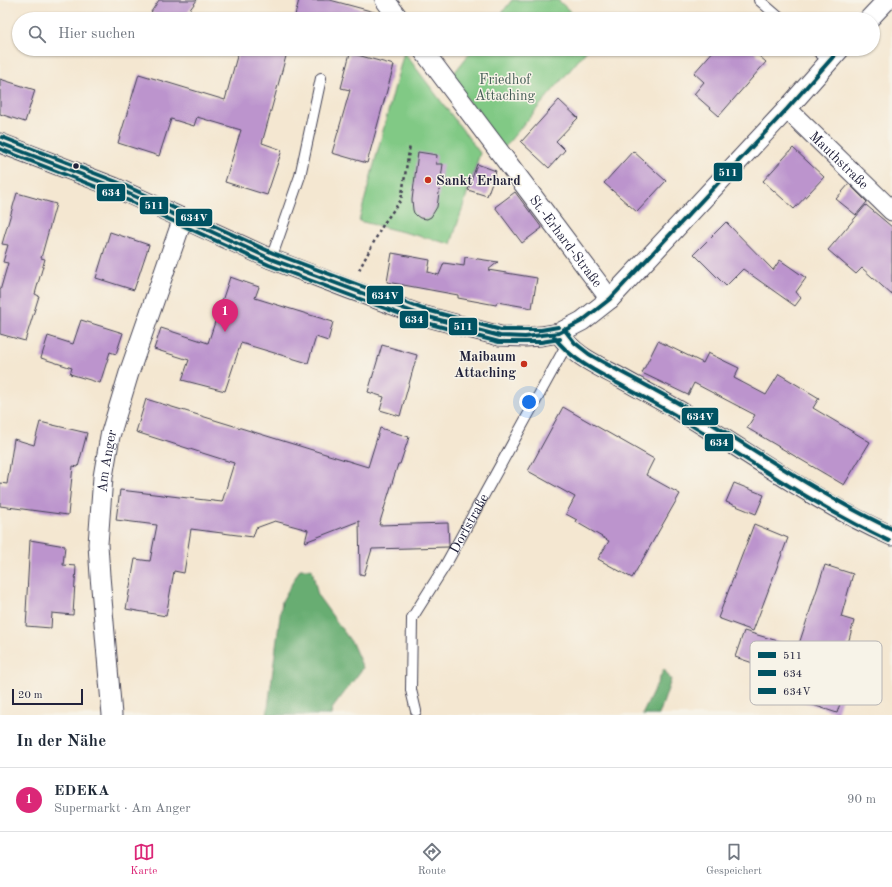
<!DOCTYPE html>
<html lang="de">
<meta charset="utf-8">
<style>
:root{--surface:#fff;--page:#f2f2f3;--text:#1f2937;--muted:#747a83;--line:#e0e1e3;--accent:#db2777}
body{margin:0;font-family:"Old Standard TT",serif;background:var(--page);color:var(--text)}
.scale{position:absolute;left:12px;bottom:10px;width:71px;box-sizing:border-box;padding-left:4px;border:2px solid #22223b;border-top:0;font-size:11px;line-height:14px;white-space:nowrap;color:#22223b;-webkit-text-stroke:3px #f7f3e8;paint-order:stroke}
.you{position:absolute;left:529px;top:402px;width:14px;height:14px;margin:-10px;border:3px solid #fff;border-radius:50%;background:#1a73e8;box-shadow:0 0 0 6px #1a73e833}
.badge{display:grid;place-items:center;width:26px;height:26px;border-radius:50%;background:var(--accent);color:#fff;font-size:13px;font-weight:700}
.pin{position:absolute;translate:-50% -33px;filter:drop-shadow(0 1px 2px #0008)}
.pin::after{content:'';position:absolute;top:21px;width:14px;height:12px;background:inherit;clip-path:polygon(0 0,100% 0,50% 100%)}
.list{margin:0;padding:0;list-style:none}
h2{display:flex;justify-content:space-between;align-items:center;height:52px;margin:0;padding:0 16px;font-size:17px}
h2 small{font-size:13px;font-weight:400;color:var(--muted)}
.list li{display:grid;grid-template-columns:26px 1fr auto;gap:12px;align-items:center;box-sizing:border-box;height:64px;padding:0 16px;border-top:1px solid var(--line)}
.list b{display:block;font-size:15px;white-space:nowrap}
.list p{margin:0;font-size:13px;white-space:nowrap;color:var(--muted)}
.list em{font-size:13px;font-style:normal;color:var(--muted)}
.icon{flex:none;width:22px;height:22px;fill:none;stroke:currentColor;stroke-width:2;stroke-linecap:round;stroke-linejoin:round}
.map{position:relative;flex:none;width:892px;height:715px;overflow:hidden}
.search{position:absolute;background:var(--surface);box-shadow:0 1px 3px #0004;left:12px;right:12px;top:12px;height:44px;display:flex;align-items:center;gap:10px;box-sizing:border-box;padding:0 14px;border-radius:22px;color:var(--muted);font-size:15px}
.sheet{height:116px;background:var(--surface)}
nav{display:flex;justify-content:space-around;align-items:center;box-sizing:border-box;height:56px;border-top:1px solid var(--line);background:var(--surface);font-size:11px;color:var(--muted)}
nav a{display:grid;justify-items:center;gap:2px}
nav .on{color:var(--accent)}
.map>svg:first-child{display:block}
</style>
<div class="map">
<svg width="892" height="715" viewBox="0 0 892 715">
<rect width="100%" height="100%" fill="#f7f3e8"/>
<filter id="ink" filterUnits="userSpaceOnUse"><feTurbulence type="fractalNoise" baseFrequency=".025" numOctaves="2"/><feDisplacementMap in="SourceGraphic" scale="8" xChannelSelector="R" yChannelSelector="G"/><feConvolveMatrix kernelMatrix="1 2 1 2 8 2 1 2 1" color-interpolation-filters="sRGB"/></filter>
<filter id="wash" filterUnits="userSpaceOnUse"><feTurbulence type="fractalNoise" baseFrequency=".012" numOctaves="4" result="noise"/><feDisplacementMap in="SourceGraphic" scale="16" xChannelSelector="R" yChannelSelector="G"/><feGaussianBlur stdDeviation="0.9" result="paint"/><feColorMatrix in="noise" values="0 0 0 0 0 0 0 0 0 0 0 0 0 0 0 0 0 1.4 0 .05"/><feComposite in="paint" operator="in"/></filter>
<g filter="url(#wash)">
<rect width="100%" height="100%" fill="#f4e7d1"/>
<!-- green -->
<g fill="#81c985" stroke="#527660">
<path d="M512,0H558L578,19H497Z"/>
<path d="M473,49H588L502,150L451,77Z"/>
<path d="M404,52L480,153L451,244L359,221Z"/>
</g>
<!-- forest -->
<g fill="#68ad72" stroke="#456856">
<path d="M300,569H312L318,596L352,643L363,668L332,709L331,715H267L282,601Z"/>
<path d="M664,669L671,680L659,715H642Z"/>
</g>
<g id="blocks">
<!-- building -->
<g fill="#bc94cd">
<path d="M159,0H197L183,19H161L151,12Z"/>
<path d="M299,0H330L378,13V19H294Z"/>
<path d="M239,49H288L262,143L282,150L267,195L225,182L241,130L197,117L194,126L171,119L159,156L118,143L139,74L225,100Z"/>
<path d="M715,49H751L766,62L719,116L694,94L704,82L694,73Z"/>
<path d="M350,53L394,65L367,163L332,153L350,90L341,88Z"/>
<path d="M0,79L35,90L25,122L0,114Z"/>
<path d="M559,100L578,118L556,141L565,150L549,168L521,142Z"/>
<path d="M793,148L824,177L794,209L763,181Z"/>
<path d="M633,151L666,181L637,212L604,183Z"/>
<path d="M418,152L437,155L436,164H443L437,207L431,217L427,219L420,218L417,216L414,213L413,210L412,200Z"/>
<path d="M477,164L496,171L487,196L468,190Z"/>
<path d="M849,184L867,202L856,215L836,199Z"/>
<path d="M515,192L542,228L522,243L495,207Z"/>
<path d="M17,193L56,204L41,258L45,259L35,294L39,296L25,341L0,334V291L8,263L3,262L8,245L2,244Z"/>
<path d="M866,205L892,227V295L862,268L856,274L828,250Z"/>
<path d="M726,222L773,270L780,260L806,278L796,292L801,298L795,306L743,269L726,286L694,254Z"/>
<path d="M110,232L149,245L134,290L96,278Z"/>
<path d="M392,253L430,260L428,272L439,275L444,263L464,266L465,257L498,262L488,270L537,278L532,308L497,302L496,305L458,298V295L387,282Z"/>
<path d="M230,277L259,287L255,298L333,322L328,341L316,337L308,363L241,343L225,391L182,380L189,360L154,349L161,328L208,343Z"/>
<path d="M81,320L123,333L116,354L110,352L100,383L70,374L72,368L41,358L48,336L73,344Z"/>
<path d="M658,341L703,363L708,353L739,368L734,378L766,395L779,374L819,398L813,408L870,442L844,485L747,428L755,415L694,383L688,395L642,373Z"/>
<path d="M382,345L417,355L400,416L380,410L384,397L368,392Z"/>
<path d="M146,399L368,467L380,428L409,437L400,464H398L379,525L448,523L449,546L448,547L372,549L364,575L360,574L359,521L305,542L308,530L275,521L256,528L253,537L191,529L184,573L174,571L166,616L126,609L135,559L150,561L157,525L116,520L120,490L222,502L234,463L136,432Z"/>
<path d="M563,407L654,459L646,475L680,494L632,578L598,559L609,541L576,522L577,520L566,514L575,497L528,471Z"/>
<path d="M40,422L87,433L78,467L73,466L68,515L0,506V483L7,484L14,439L34,445Z"/>
<path d="M734,483L764,495L756,514L726,502Z"/>
<path d="M754,524L788,538L753,631L718,618Z"/>
<path d="M30,540L65,546L63,565L76,566L73,615L52,613L51,628L26,626L27,612H26Z"/>
<path d="M825,565L853,574L841,617L854,621L842,666L874,674L868,694L845,688L837,713L780,694L785,680L754,671L756,664L735,657L744,631L798,647Z"/>
</g>
</g>
</g>
<g filter="url(#ink)">
<use href="#blocks" fill-opacity="0" stroke="#424052" stroke-width="1"/>
<g fill="none" stroke-linecap="round" stroke-linejoin="round">
<!-- service casing -->
<g stroke="#424052" stroke-width="12">
<g id="service">
<path d="M759,0L781,19"/>
<path d="M815,49L829,61"/>
<path d="M271,259L300,176L321,78"/>
<path id="s1" d="M416,711L411,690L412,618L446,564L567,344"/>
</g>
</g>
<!-- minor casing -->
<g stroke="#424052" stroke-width="21">
<g id="minor">
<path d="M385,0L399,19"/>
<path d="M869,19L887,0"/>
<path id="s2" d="M422,49L610,299"/>
<path id="s3" d="M787,109L892,211"/>
<path d="M0,143L114,187L271,259L349,289L421,315L473,329L500,336L525,337L541,336L559,333L582,321L610,299L787,109L840,49"/>
<path d="M559,333C574,356 595,364 619,377C642,390 665,402 688,416C755,457 820,504 892,536"/>
<path id="s4" d="M112,715L100,576L98,544L103,477L110,436L129,373L183,218"/>
</g>
</g>
<!-- path -->
<path stroke="#424052" stroke-width="2.5" stroke-dasharray="3 3" stroke-linecap="butt" d="M359,270L384,223L401,200L410,145"/>
<!-- service -->
<use href="#service" stroke="#fff" stroke-width="10"/>
<!-- minor -->
<use href="#minor" stroke="#fff" stroke-width="19"/>
<!-- bus-1 casing -->
<g stroke="#f7f3e8" stroke-width="7">
<path id="bus-1" d="M0,143L114,187L271,259L421,315L500,336L525,337L559,333L582,321L610,299L787,109L840,49"/>
</g>
<!-- bus-2 casing -->
<g stroke="#f7f3e8" stroke-width="7">
<g id="bus-2">
<path d="M0,149L112,193L269,265L419,321L499,342H541L560,339"/>
<path d="M554,337C571,359 593,370 617,383C637,394 658,405 678,417C748,459 815,506 889,541"/>
</g>
</g>
<!-- bus-3 casing -->
<g stroke="#f7f3e8" stroke-width="7">
<g id="bus-3">
<path d="M2,137L117,182L273,253L423,309L501,330H541L558,327"/>
<path d="M564,329L575,343L589,354C623,374 659,391 693,412C758,452 822,496 892,529"/>
</g>
</g>
<!-- bus-1 -->
<use href="#bus-1" stroke="#005262" stroke-width="4"/>
<!-- bus-2 -->
<use href="#bus-2" stroke="#005262" stroke-width="4"/>
<!-- bus-3 -->
<use href="#bus-3" stroke="#005262" stroke-width="4"/>
</g>
</g>
<!-- markers -->
<circle fill="#22223b" stroke="#f7f3e8" stroke-width="1.5" cx="76" cy="166" r="3.5"/>
<g fill="#c8321e" stroke="#f7f3e8" stroke-width="1.5">
<circle cx="428" cy="180" r="4"/>
<circle cx="524" cy="364" r="4"/>
</g>
<g text-anchor="middle" stroke-width="3" stroke-linejoin="round" paint-order="stroke">
<!-- park labels -->
<g font-size="14" fill="#435c55" stroke="#f7f3e8">
<text x="505" y="84">Friedhof<tspan x="505" dy="16">Attaching</tspan></text>
</g>
<!-- street labels -->
<g font-size="14" fill="#22223b" stroke="#f7f3e8">
<text dy="5" stroke="none"><textPath href="#s3" startOffset="73">Mauthstraße</textPath></text>
<text dy="5" stroke="none"><textPath href="#s2" startOffset="240">St.-Erhard-Straße</textPath></text>
<text dy="5" stroke="none"><textPath href="#s4" startOffset="255">Am Anger</textPath></text>
<text dy="5" stroke="none"><textPath href="#s1" startOffset="204">Dorfstraße</textPath></text>
</g>
<!-- poi labels -->
<g font-size="14" font-weight="bold" fill="#22223b" stroke="#f7f3e8" text-anchor="start">
<text x="436" y="185">Sankt Erhard</text>
<text x="516" y="361" text-anchor="end">Maibaum<tspan x="516" dy="16">Attaching</tspan></text>
</g>
</g>
<!-- legend -->
<rect x="750" y="641" width="132" height="64" rx="6" fill="#f7f3e8" stroke="#b7b4b4" stroke-width="1"/>
<rect x="758" y="652" width="18" height="6" fill="#005262"/>
<rect x="758" y="670" width="18" height="6" fill="#005262"/>
<rect x="758" y="688" width="18" height="6" fill="#005262"/>
<g font-size="11" fill="#22223b">
<text x="783" y="659">511</text>
<text x="783" y="677">634</text>
<text x="783" y="695">634V</text>
</g>
<g stroke="#f7f3e8" stroke-width="1.5">
<rect x="713" y="162" width="30" height="20" rx="4" fill="#005262"/>
<rect x="96" y="183" width="30" height="19" rx="4" fill="#005262"/>
<rect x="139" y="196" width="30" height="19" rx="4" fill="#005262"/>
<rect x="175" y="208" width="38" height="19" rx="4" fill="#005262"/>
<rect x="366" y="285" width="38" height="20" rx="4" fill="#005262"/>
<rect x="399" y="310" width="30" height="19" rx="4" fill="#005262"/>
<rect x="448" y="317" width="30" height="19" rx="4" fill="#005262"/>
<rect x="681" y="407" width="38" height="19" rx="4" fill="#005262"/>
<rect x="704" y="433" width="30" height="19" rx="4" fill="#005262"/>
</g>
<g font-size="11" text-anchor="middle" font-weight="bold" fill="#fff">
<text x="728" y="176">511</text>
<text x="111" y="196">634</text>
<text x="154" y="209">511</text>
<text x="194" y="221">634V</text>
<text x="385" y="299">634V</text>
<text x="414" y="323">634</text>
<text x="463" y="330">511</text>
<text x="700" y="420">634V</text>
<text x="719" y="446">634</text>
</g>
</svg>
<div class="scale">20 m</div>
<div class="you"></div>
<div class="pin badge" style="left:225px;top:332px">1</div>
<div class="search"><svg class="icon" aria-label="search" viewBox="0 0 24 24"><circle cx="10" cy="10" r="6"/><path d="M15 15l6 6"/></svg>Hier suchen</div>
</div>
<section class="sheet">
<h2>In der Nähe<small></small></h2>
<ul class="list">
<li><span class="badge">1</span><div><b>EDEKA</b><p>Supermarkt · Am Anger</p></div><em>90 m</em></li>
</ul>
</section>
<nav>
<a class="on"><svg class="icon" aria-label="map" viewBox="0 0 24 24"><path d="M3 6l6-2 6 2 6-2v14l-6 2-6-2-6 2zM9 4v14M15 6v14"/></svg>Karte</a>
<a><svg class="icon" aria-label="directions" viewBox="0 0 24 24"><path d="M12 3l9 9-9 9-9-9zM9 14v-3h6M13 9l2 2-2 2"/></svg>Route</a>
<a><svg class="icon" aria-label="saved" viewBox="0 0 24 24"><path d="M7 4h10v16l-5-4-5 4z"/></svg>Gespeichert</a>
</nav>
